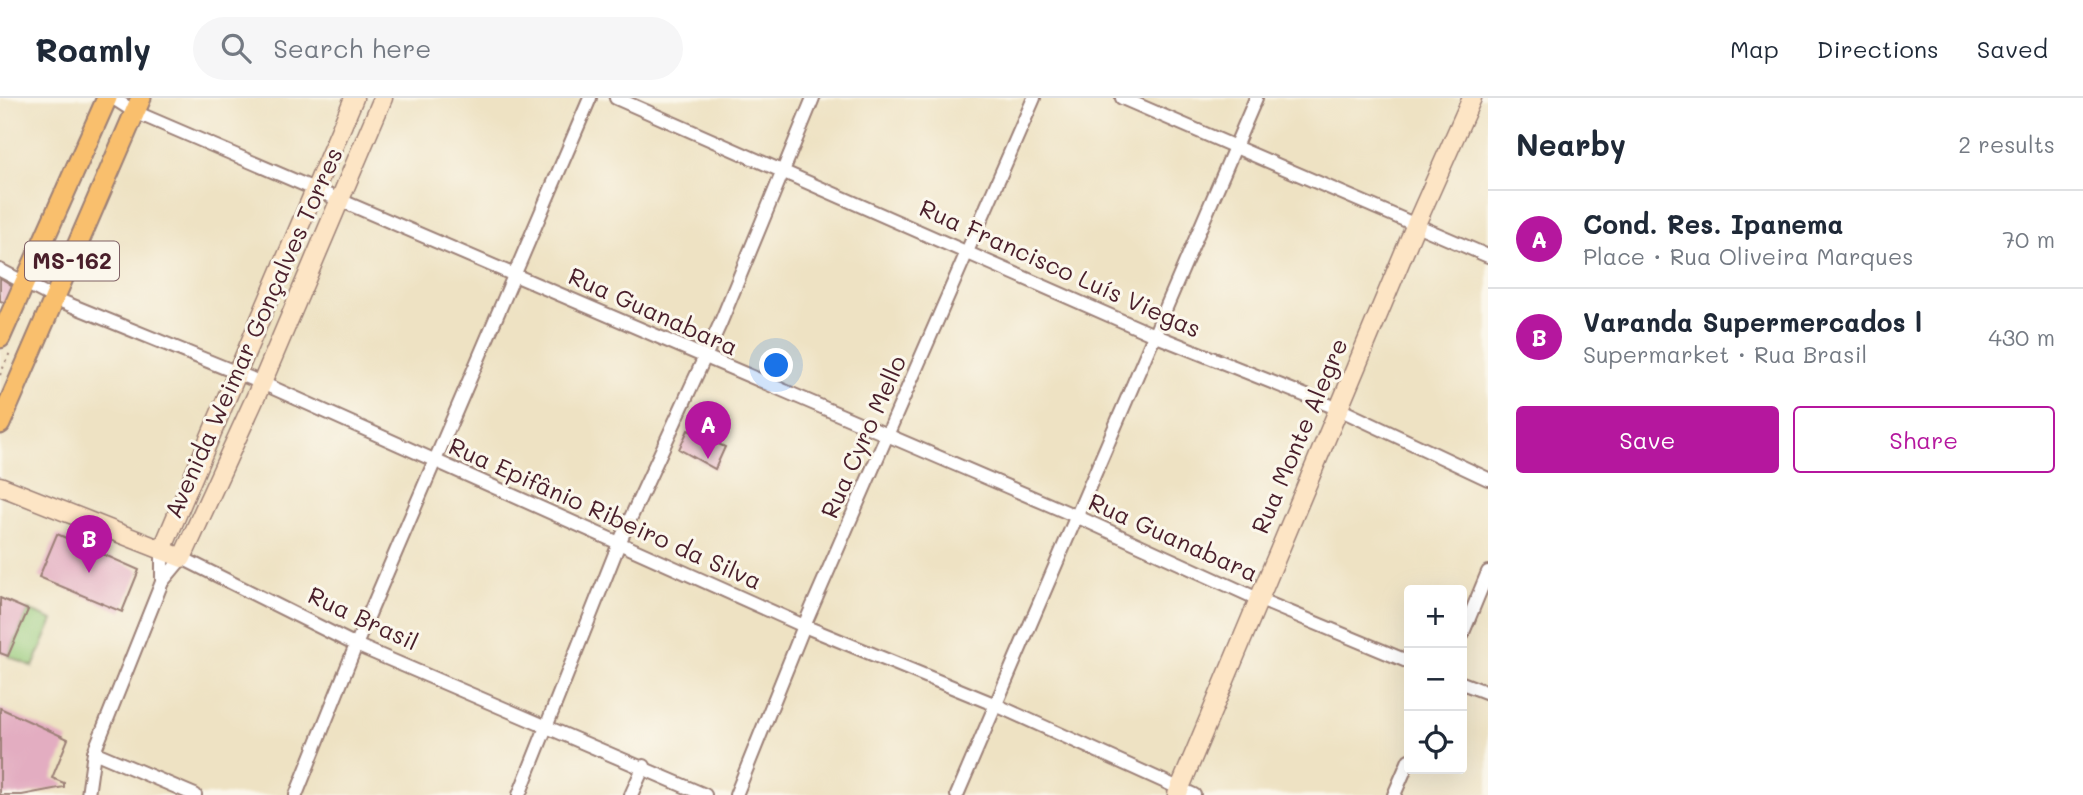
<!DOCTYPE html>
<meta charset="utf-8">
<style>
:root{--surface:#fff;--page:#f6f6f7;--text:#1f2937;--muted:#747a83;--line:#e0e1e3;--accent:#b5179e}
body{margin:0;font-family:Mali,sans-serif;background:var(--page);color:var(--text)}
.controls{position:absolute;right:21px;bottom:21px;display:grid;overflow:hidden;border-radius:7px;box-shadow:0 7px 28px #0002}
.controls button{width:63px;height:63px;display:grid;place-items:center;padding:0;border:0;border-bottom:2px solid var(--line);background:var(--surface);color:var(--text);font:35px sans-serif}
.you{position:absolute;left:777px;top:268px;width:24px;height:24px;margin:-18px;border:5px solid #fff;border-radius:50%;background:#1a73e8;box-shadow:0 0 0 10px #1a73e833}
.badge{display:grid;place-items:center;width:46px;height:46px;border-radius:50%;background:var(--accent);color:#fff;font-size:23px;font-weight:700}
.pin{position:absolute;translate:-50% -58px;filter:drop-shadow(0 2px 4px #0008)}
.pin::after{content:'';position:absolute;top:37px;width:24px;height:21px;background:inherit;clip-path:polygon(0 0,100% 0,50% 100%)}
.list{margin:0;padding:0;list-style:none}
h2{display:flex;justify-content:space-between;align-items:center;height:91px;margin:0;padding:0 28px;font-size:30px}
h2 small{font-size:23px;font-weight:400;color:var(--muted)}
.list li{display:grid;grid-template-columns:46px 1fr auto;gap:21px;align-items:center;box-sizing:border-box;height:98px;padding:0 28px;border-top:2px solid var(--line)}
.list b{display:block;font-size:26px;white-space:nowrap}
.list p{margin:0;font-size:23px;white-space:nowrap;color:var(--muted)}
.list em{font-size:23px;font-style:normal;color:var(--muted)}
.actions{display:flex;gap:14px;padding:21px 28px}
.actions a{flex:1;padding:16px 0;border:2px solid var(--accent);border-radius:7px;text-align:center;font-size:24px;color:var(--accent)}
.actions .main{background:var(--accent);color:#fff}
.icon{flex:none;width:38px;height:38px;fill:none;stroke:currentColor;stroke-width:2;stroke-linecap:round;stroke-linejoin:round}
.map{position:relative;flex:none;width:1488px;height:697px;overflow:hidden}
header{display:flex;align-items:center;gap:42px;box-sizing:border-box;height:98px;padding:0 35px;background:var(--surface);border-bottom:2px solid var(--line)}
header strong{font-size:33px}
nav{display:flex;gap:38px;margin-inline-start:auto;font-size:24px}
.search{width:490px;height:63px;background:var(--page);display:flex;align-items:center;gap:18px;box-sizing:border-box;padding:0 24px;border-radius:38px;color:var(--muted);font-size:26px}
main{display:flex}
aside{flex:1;background:var(--surface)}
.map>svg:first-child{display:block}
</style>
<header>
<strong>Roamly</strong>
<div class="search"><svg class="icon" aria-label="search" viewBox="0 0 24 24"><circle cx="10" cy="10" r="6"/><path d="M15 15l6 6"/></svg>Search here</div>
<nav><a>Map</a><a>Directions</a><a>Saved</a></nav>
</header>
<main>
<div class="map">
<svg width="1488" height="697" viewBox="0 0 1488 697">
<rect width="100%" height="100%" fill="#fbf7ec"/>
<filter id="ink" filterUnits="userSpaceOnUse"><feTurbulence type="fractalNoise" baseFrequency=".0143" numOctaves="2"/><feDisplacementMap in="SourceGraphic" scale="14" xChannelSelector="R" yChannelSelector="G"/><feConvolveMatrix kernelMatrix="1 2 1 2 8 2 1 2 1" color-interpolation-filters="sRGB"/></filter>
<filter id="wash" filterUnits="userSpaceOnUse"><feTurbulence type="fractalNoise" baseFrequency=".00686" numOctaves="4" result="noise"/><feDisplacementMap in="SourceGraphic" scale="28" xChannelSelector="R" yChannelSelector="G"/><feGaussianBlur stdDeviation="1.57" result="paint"/><feColorMatrix in="noise" values="0 0 0 0 0 0 0 0 0 0 0 0 0 0 0 0 0 1.4 0 .05"/><feComposite in="paint" operator="in"/></filter>
<g filter="url(#wash)">
<rect width="100%" height="100%" fill="#eee2c3"/>
<!-- green -->
<path fill="#98ca7a" stroke="#717452" stroke-width="2" d="M28,512L53,522L33,569L8,558Z"/>
<g id="blocks">
<!-- building -->
<g fill="#e3adc1">
<path d="M0,179L14,189L7,205L0,203Z"/>
<path d="M688,332L725,349L715,371L679,351Z"/>
<path d="M57,436L139,472L122,514L39,479Z"/>
<path d="M0,500L28,512L8,558L0,555Z"/>
<path d="M0,610L68,641L52,680L64,685V689L22,697H0Z"/>
</g>
</g>
</g>
<g filter="url(#ink)">
<use href="#blocks" fill-opacity="0" stroke="#9c8077" stroke-width="2"/>
<g fill="none" stroke-linecap="round" stroke-linejoin="round">
<!-- street casing -->
<g stroke="#9c8077" stroke-width="16">
<g id="street">
<path d="M113,0L135,14L1078,419L1258,501L1409,564"/>
<path d="M616,0L1154,237L1339,311L1488,381"/>
<path d="M1122,0L1488,158"/>
<path d="M0,172L56,201L262,285L804,528L996,607L1194,697"/>
<path d="M162,484V452"/>
<path d="M1462,537L1488,474"/>
<path d="M1462,585L1488,595"/>
<path d="M94,654L195,697"/>
<path d="M88,697L94,654L162,484L182,460L356,547L705,697"/>
<path d="M296,697L356,547L590,0"/>
<path d="M519,697L620,443L720,226L813,0"/>
<path d="M631,697L644,668"/>
<path d="M736,697L804,528L1034,0"/>
<path d="M957,697L1256,0"/>
<path d="M1394,697L1409,662"/>
</g>
</g>
<!-- secondary casing -->
<g stroke="#9c8077" stroke-width="21">
<g id="secondary">
<path d="M0,388L182,460L262,285L383,0"/>
<path d="M162,452L354,0"/>
<path d="M1177,697L1416,126L1472,0"/>
</g>
</g>
<!-- primary casing -->
<g stroke="#9c8077" stroke-width="23">
<g id="primary">
<path d="M0,240L107,0"/>
<path d="M0,326L141,0"/>
</g>
</g>
<!-- path -->
<path stroke="#9c8077" stroke-width="2" stroke-dasharray="2 5" stroke-linecap="butt" d="M0,277L11,252"/>
<!-- street -->
<use href="#street" stroke="#fff" stroke-width="12"/>
<!-- secondary -->
<use href="#secondary" stroke="#fde5c5" stroke-width="18"/>
<!-- primary -->
<use href="#primary" stroke="#f9bf6d" stroke-width="19"/>
</g>
</g>
<g text-anchor="middle" stroke-width="6" stroke-linejoin="round" paint-order="stroke">
<!-- shield labels -->
<rect fill="#fbf7ec" stroke="#7f6065" stroke-width="2" x="25" y="143.5" width="94" height="39" rx="5"/>
<g font-size="23" font-weight="bold" fill="#4a1f2b">
<text x="72" y="171">MS-162</text>
</g>
<!-- street labels -->
<g font-size="24" fill="#4a1f2b" stroke="#fbf7ec">
<text transform="translate(1060 171) rotate(24)" y="8">Rua Francisco Luís Viegas</text>
<text transform="translate(653 214) rotate(24)" y="8">Rua Guanabara</text>
<text transform="translate(254 235) rotate(-66)" y="8">Avenida Weimar Gonçalves Torres</text>
<text transform="translate(1300 338) rotate(-67)" y="8">Rua Monte Alegre</text>
<text transform="translate(864 339) rotate(-66)" y="8">Rua Cyro Mello</text>
<text transform="translate(605 416) rotate(24)" y="8">Rua Epifânio Ribeiro da Silva</text>
<text transform="translate(1173 440) rotate(24)" y="8">Rua Guanabara</text>
<text transform="translate(363 521) rotate(25)" y="8">Rua Brasil</text>
</g>
</g>
</svg>
<div class="controls">
<button>+</button>
<button>−</button>
<button><svg class="icon" aria-label="locate" viewBox="0 0 24 24"><circle cx="12" cy="12" r="6"/><path d="M12 2v4M12 18v4M2 12h4M18 12h4"/></svg></button>
</div>
<div class="you"></div>
<div class="pin badge" style="left:708px;top:361px">A</div>
<div class="pin badge" style="left:89px;top:475px">B</div>
</div>
<aside>
<h2>Nearby<small>2 results</small></h2>
<ul class="list">
<li><span class="badge">A</span><div><b>Cond. Res. Ipanema</b><p>Place · Rua Oliveira Marques</p></div><em>70 m</em></li>
<li><span class="badge">B</span><div><b>Varanda Supermercados l</b><p>Supermarket · Rua Brasil</p></div><em>430 m</em></li>
</ul>
<div class="actions"><a class="main">Save</a><a>Share</a></div>
</aside>
</main>
